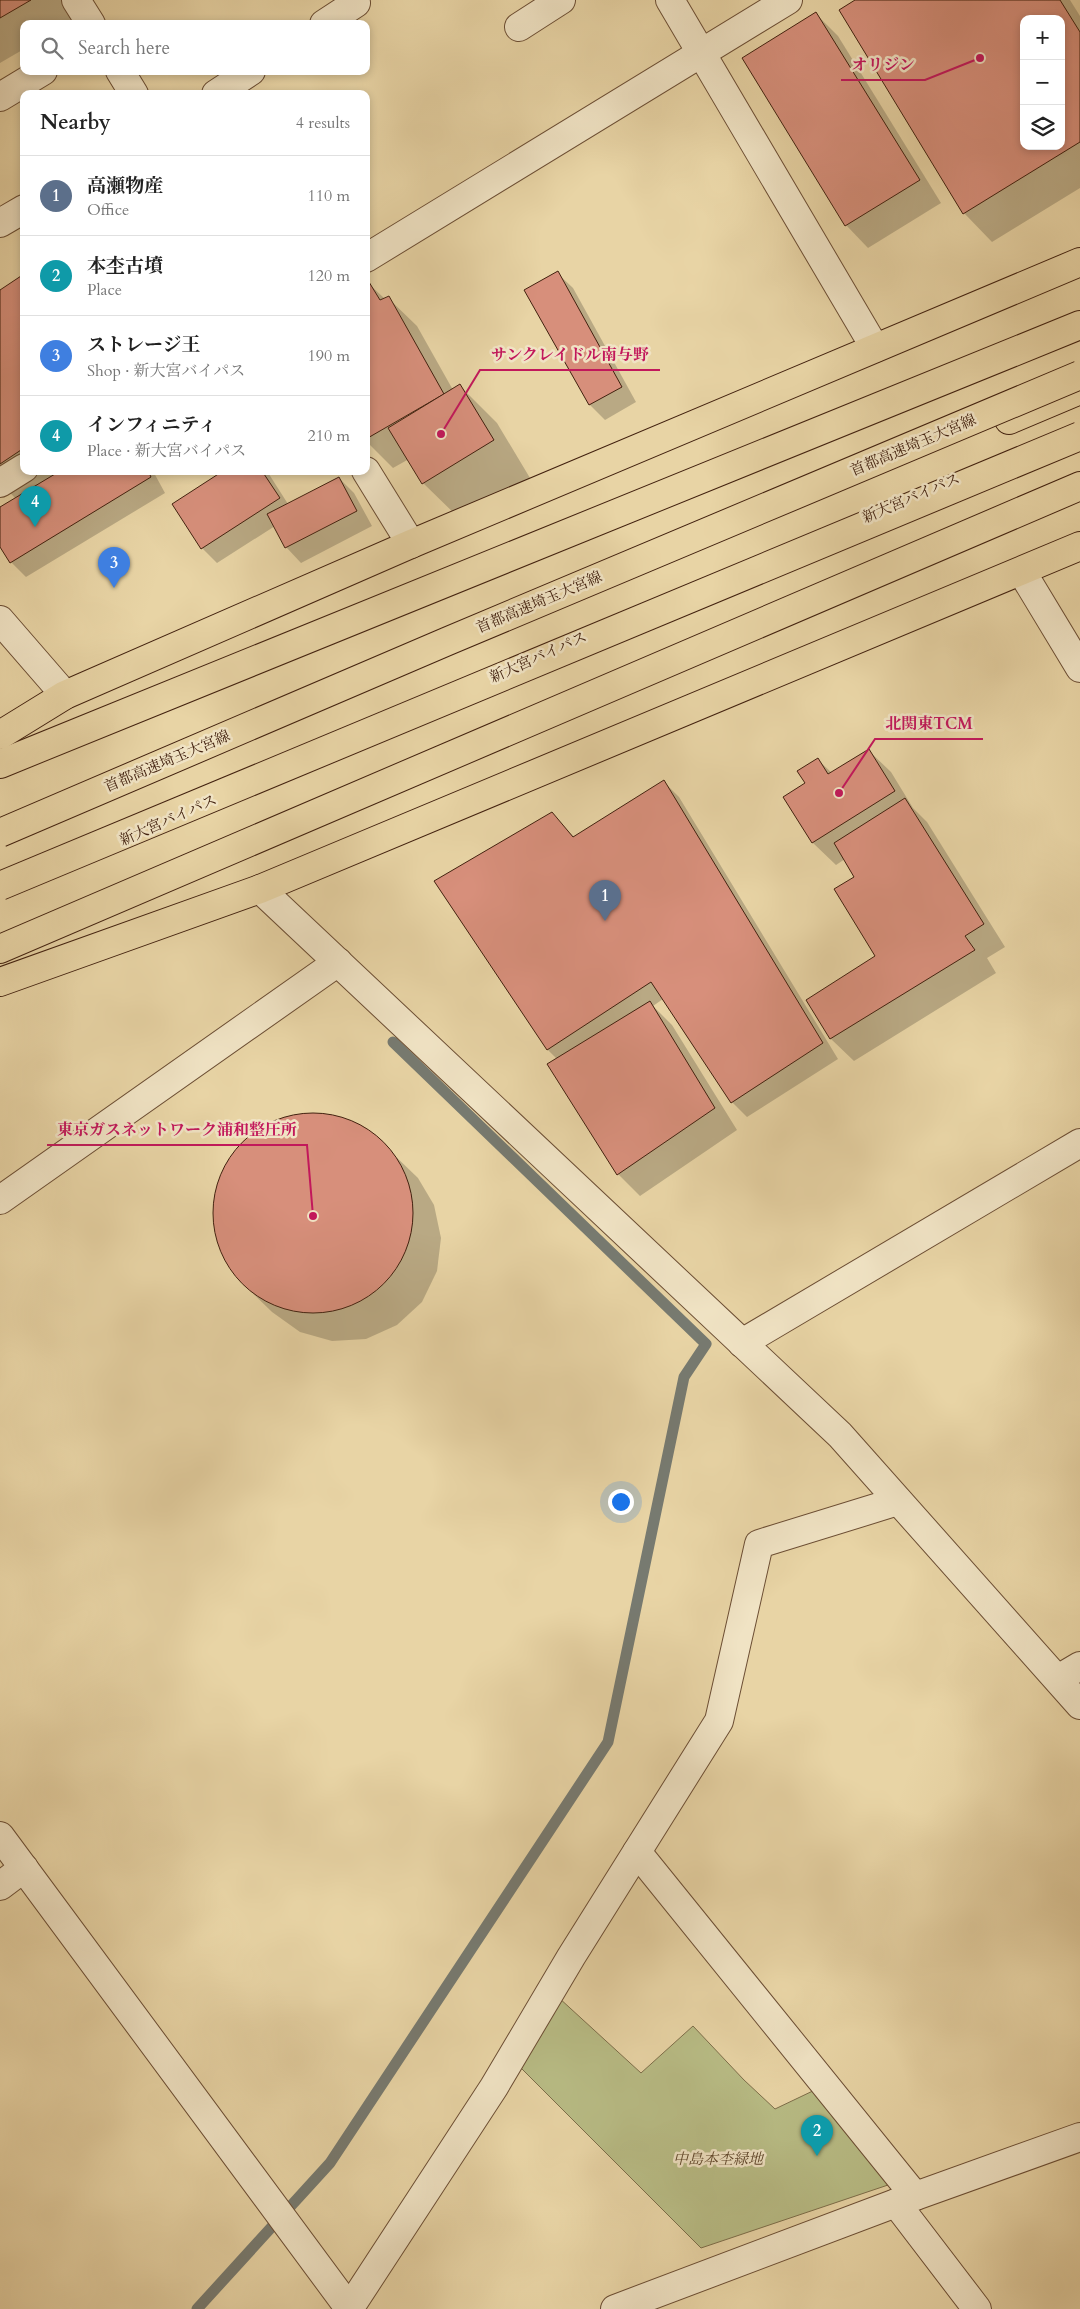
<!DOCTYPE html>
<meta charset="utf-8">
<style>
:root{--surface:#fff;--page:#f2f2f2;--text:#222;--muted:#767676;--line:#e0e0e0;--accent:#8f2418}
body{margin:0;font-family:Cardo,"Noto Serif JP",serif;background:var(--page);color:var(--text)}
.controls{position:absolute;right:15px;top:15px;display:grid;overflow:hidden;border-radius:10px;box-shadow:0 2px 8px #0003}
.controls button{width:45px;height:45px;display:grid;place-items:center;padding:0;border:0;border-bottom:1px solid var(--line);background:var(--surface);color:var(--text);font:25px sans-serif}
.you{position:absolute;left:620px;top:1501px;width:18px;height:18px;margin:-12px;border:4px solid #fff;border-radius:50%;background:#1a73e8;box-shadow:0 0 0 8px #1a73e833}
.badge{display:grid;place-items:center;width:32px;height:32px;border-radius:50%;background:var(--accent);color:#fff;font-size:16px;font-weight:700}
.pin{position:absolute;translate:-50% -41px;filter:drop-shadow(0 1px 2px #0008)}
.pin::after{content:'';position:absolute;top:26px;width:18px;height:15px;background:inherit;clip-path:polygon(0 0,100% 0,50% 100%)}
.list{margin:0;padding:0;list-style:none}
h2{display:flex;justify-content:space-between;align-items:center;height:65px;margin:0;padding:0 20px;font-size:21px}
h2 small{font-size:16px;font-weight:400;color:var(--muted)}
.list li{display:grid;grid-template-columns:32px 1fr auto;gap:15px;align-items:center;box-sizing:border-box;height:80px;padding:0 20px;border-top:1px solid var(--line)}
.list b{display:block;font-size:19px;white-space:nowrap}
.list p{margin:0;font-size:16px;white-space:nowrap;color:var(--muted)}
.list em{font-size:16px;font-style:normal;color:var(--muted)}
.icon{flex:none;width:28px;height:28px;fill:none;stroke:currentColor;stroke-width:2;stroke-linecap:round;stroke-linejoin:round}
.map{position:relative;flex:none;width:1080px;height:2309px;overflow:hidden}
.search{position:absolute;background:var(--surface);box-shadow:0 2px 8px #0003;left:20px;top:20px;width:350px;height:55px;display:flex;align-items:center;gap:12px;box-sizing:border-box;padding:0 18px;border-radius:10px;color:var(--muted);font-size:19px}
.panel{position:absolute;background:var(--surface);box-shadow:0 2px 8px #0003;left:20px;top:90px;width:350px;height:385px;border-radius:10px}
.map>svg:first-child{display:block}
</style>
<div class="map">
<svg width="1080" height="2309" viewBox="0 0 1080 2309">
<rect width="100%" height="100%" fill="#e8d4a5"/>
<filter id="stains"><feTurbulence type="fractalNoise" baseFrequency=".004" numOctaves="4"/><feColorMatrix values="0 0 0 0 .2 0 0 0 0 .09 0 0 0 0 .02 0 0 0 .5 -.17"/></filter>
<radialGradient id="worn" r=".72"><stop offset=".6" stop-color="#630" stop-opacity="0"/><stop offset="1" stop-color="#630" stop-opacity=".3"/></radialGradient>
<!-- green -->
<path fill="#b8bc85" stroke="#7d6e4a" d="M558,1997L641,2073L693,2026L744,2080L775,2109L819,2088L887,2168L888,2185L701,2248L518,2065Z"/>
<!-- shadow -->
<g fill="#0003" fill-rule="evenodd">
<path d="M0,0H65L76,18L66,24H24V49L0,63Z"/>
<path d="M858,0H1070L1080,16V188L992,242L964,213ZM1024,19H1061V146H1024Z"/>
<path d="M816,14L838,36L941,203L868,248L846,225L743,59Z"/>
<path d="M557,273L573,288L636,402L605,420L590,405L526,290Z"/>
<path d="M24,276V471H153L165,493L26,577L11,562L0,544V508L16,499L0,482V291Z"/>
<path d="M369,284L385,299L388,298L417,326L453,390L460,386L497,423L530,478L461,520L423,483L409,459L393,468L366,441V285Z"/>
<path d="M225,471H267L288,504L339,478L354,493L372,526L301,563L286,547L275,526L217,563L202,548Z"/>
<path d="M868,750L891,772L913,808L927,822L1005,947L987,958L996,973L854,1061L831,1039L808,1000L877,956L856,877L845,859L836,865L813,843L785,798L807,784L818,760L832,773Z"/>
<path d="M664,782L679,797L838,1059L747,1117L732,1102L663,999L653,1006L672,1025L737,1130L640,1196L618,1174L557,1059L547,1049L552,814L575,838Z"/>
<path d="M305,1114L337,1116L366,1128L418,1178L434,1205L441,1238L437,1271L422,1302L397,1325L366,1339L332,1341L300,1332L272,1312L243,1284L223,1256L214,1224L216,1190L228,1160L249,1137L275,1121Z"/>
</g>
<g fill="none" stroke-linecap="round" stroke-linejoin="round">
<!-- stream -->
<path stroke="#777a70" stroke-width="11" d="M197,2309L330,2163L608,1742L684,1377L706,1344L393,1042"/>
</g>
<!-- building -->
<g fill="#d78f7b" stroke="#42210f" fill-rule="evenodd">
<path d="M0,0H31L0,18Z"/>
<path d="M855,0H1060L1080,32V142L963,214L839,10ZM1024,19H1061V146H1024Z"/>
<path d="M816,12L920,180L845,226L742,58Z"/>
<path d="M558,271L622,387L589,405L524,290Z"/>
<path d="M24,274V448L0,464V290Z"/>
<path d="M369,282L380,300L389,296L444,394L366,439V284Z"/>
<path d="M460,384L494,440L422,484L388,428Z"/>
<path d="M60,471H148L151,477L10,563L0,547V507Z"/>
<path d="M223,471H262L280,498L201,549L172,504Z"/>
<path d="M339,477L357,511L285,548L267,514Z"/>
<path d="M869,749L895,791L812,843L783,797L805,783L797,771L818,758L828,774Z"/>
<path d="M664,780L823,1043L731,1103L651,982L547,1050L434,881L552,812L573,837Z"/>
<path d="M905,798L984,924L965,936L975,950L830,1039L806,1000L875,956L834,889L854,877L834,843Z"/>
<path d="M650,1001L715,1108L617,1175L547,1064Z"/>
<circle cx="313" cy="1213" r="100"/>
</g>
<g fill="none" stroke-linecap="round" stroke-linejoin="round">
<!-- minor casing -->
<g stroke="#6c4e34" stroke-width="30">
<g id="minor">
<path d="M76,0L91,24"/>
<path d="M670,0L875,348"/>
<path d="M324,24L356,3L354,0"/>
<path d="M519,27L561,0"/>
<path d="M120,71L134,94"/>
<path d="M216,94L251,71"/>
<path d="M0,97L43,71"/>
<path d="M0,223L24,209"/>
<path d="M366,258L788,0"/>
<path d="M366,471L411,544"/>
<path d="M0,483L24,468"/>
<path d="M1022,572L1080,668"/>
<path d="M0,620L65,695"/>
<path d="M260,889L840,1435L1080,1705"/>
<path d="M0,1200L338,962"/>
<path d="M742,1343L1080,1143"/>
<path d="M1058,1679L1080,1666"/>
<path d="M0,1836L349,2308"/>
<path d="M637,1852L915,2196"/>
<path d="M0,1886L24,1868"/>
<path d="M896,2203L977,2309"/>
<path d="M349,2309L494,2087L571,1957L719,1721L759,1544L898,1501"/>
<path d="M615,2309L896,2203L1080,2137"/>
</g>
</g>
<!-- highway casing -->
<g stroke="#42210f" stroke-width="30">
<g id="highway">
<path d="M1009,420L1080,390"/>
<path d="M0,735L65,695L411,544L1080,262"/>
<path d="M0,764L1080,325"/>
<path d="M0,949L1080,486"/>
<path d="M0,982L260,889L1080,546"/>
</g>
</g>
<!-- minor -->
<use href="#minor" stroke="#f0e3c4" stroke-width="28"/>
<!-- highway -->
<use href="#highway" stroke="#e8d4a5" stroke-width="28"/>
<!-- highway-bridge casing -->
<g stroke="#42210f" stroke-width="30" stroke-linecap="butt">
<g id="highway-bridge">
<path d="M0,833L448,641L1080,375"/>
<path d="M0,886L1080,436"/>
</g>
</g>
<!-- highway-bridge -->
<use href="#highway-bridge" stroke="#e8d4a5" stroke-width="28"/>
</g>
<g text-anchor="middle" stroke-width="5" stroke-linejoin="round" paint-order="stroke">
<!-- street labels -->
<g font-size="15" fill="#42210f" stroke="#f0e3c4">
<text transform="translate(913 445) rotate(-23)" y="5">首都高速埼玉大宮線</text>
<text transform="translate(911 498) rotate(-23)" y="5">新大宮バイパス</text>
<text transform="translate(539 602) rotate(-23)" y="5">首都高速埼玉大宮線</text>
<text transform="translate(538 657) rotate(-24)" y="5">新大宮バイパス</text>
<text transform="translate(167 761) rotate(-23)" y="5">首都高速埼玉大宮線</text>
<text transform="translate(168 820) rotate(-24)" y="5">新大宮バイパス</text>
</g>
<!-- park labels -->
<g font-size="15" font-style="italic" fill="#60482c" stroke="#f0e3c4">
<text x="718" y="2164">中島本杢緑地</text>
</g>
</g>
<!-- callouts -->
<path fill="none" stroke="#c2185b" stroke-width="2" d="M980 58L925 80H841M441 434L480 370H660M839 793L875 739H983M313 1216L307 1145H47"/>
<g fill="#c2185b" stroke="#f0e3c4" stroke-width="2">
<circle cx="980" cy="58" r="5"/>
<circle cx="441" cy="434" r="5"/>
<circle cx="839" cy="793" r="5"/>
<circle cx="313" cy="1216" r="5"/>
</g>
<g font-size="16" text-anchor="middle" font-weight="bold" fill="#c2185b" stroke="#f0e3c4" stroke-width="5" stroke-linejoin="round" paint-order="stroke">
<text x="883" y="70">オリジン</text>
<text x="570" y="360">サンクレイドル南与野</text>
<text x="929" y="729">北関東TCM</text>
<text x="177" y="1135">東京ガスネットワーク浦和整圧所</text>
</g>
<rect width="100%" height="100%" filter="url(#stains)"/>
<rect width="100%" height="100%" fill="url(#worn)"/>
</svg>
<div class="controls">
<button>+</button>
<button>−</button>
<button><svg class="icon" aria-label="layers" viewBox="0 0 24 24"><path d="M12 4l9 5-9 5-9-5zM3 14l9 5 9-5"/></svg></button>
</div>
<div class="you"></div>
<div class="pin badge" style="left:605px;top:921px;background:#5c6f8a">1</div>
<div class="pin badge" style="left:817px;top:2156px;background:#0f9aa8">2</div>
<div class="pin badge" style="left:114px;top:588px;background:#3f7fe0">3</div>
<div class="pin badge" style="left:35px;top:527px;background:#0f9aa8">4</div>
<div class="search"><svg class="icon" aria-label="search" viewBox="0 0 24 24"><circle cx="10" cy="10" r="6"/><path d="M15 15l6 6"/></svg>Search here</div>
<section class="panel">
<h2>Nearby<small>4 results</small></h2>
<ul class="list">
<li><span class="badge" style="background:#5c6f8a">1</span><div><b>高瀬物産</b><p>Office</p></div><em>110 m</em></li>
<li><span class="badge" style="background:#0f9aa8">2</span><div><b>本杢古墳</b><p>Place</p></div><em>120 m</em></li>
<li><span class="badge" style="background:#3f7fe0">3</span><div><b>ストレージ王</b><p>Shop · 新大宮バイパス</p></div><em>190 m</em></li>
<li><span class="badge" style="background:#0f9aa8">4</span><div><b>インフィニティ</b><p>Place · 新大宮バイパス</p></div><em>210 m</em></li>
</ul>
</section>
</div>
